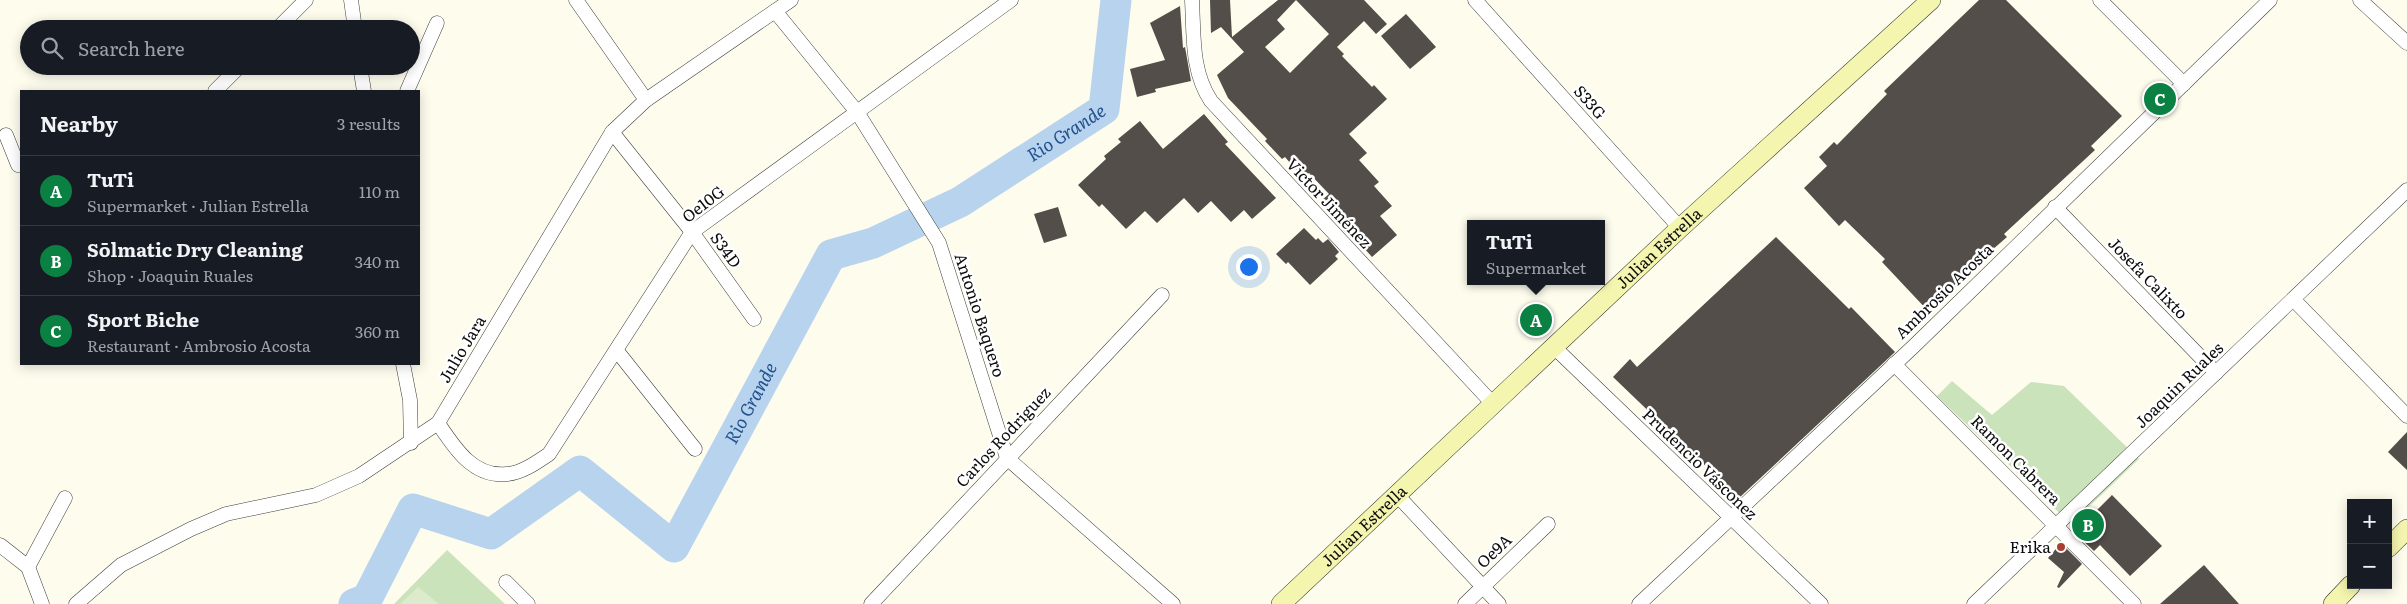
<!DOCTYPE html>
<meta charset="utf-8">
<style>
:root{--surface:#171b24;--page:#20242c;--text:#f1f3f6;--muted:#9ea1a6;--line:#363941;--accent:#0b8043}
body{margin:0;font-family:Literata,serif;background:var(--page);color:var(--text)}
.controls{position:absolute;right:15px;bottom:15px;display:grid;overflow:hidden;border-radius:0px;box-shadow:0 2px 12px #0003}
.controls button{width:45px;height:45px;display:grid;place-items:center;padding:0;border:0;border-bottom:1px solid var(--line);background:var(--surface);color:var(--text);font:25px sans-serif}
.you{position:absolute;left:1248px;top:266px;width:18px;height:18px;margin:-12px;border:4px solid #fff;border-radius:50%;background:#1a73e8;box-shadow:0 0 0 8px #1a73e833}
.badge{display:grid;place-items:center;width:32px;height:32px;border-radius:50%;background:var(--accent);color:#fff;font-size:16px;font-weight:700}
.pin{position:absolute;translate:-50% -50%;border:2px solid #fff;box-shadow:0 1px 5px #0006}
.popup{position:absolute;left:1467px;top:220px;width:138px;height:65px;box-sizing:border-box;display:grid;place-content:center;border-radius:0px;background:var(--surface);filter:drop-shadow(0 1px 4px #0005);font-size:16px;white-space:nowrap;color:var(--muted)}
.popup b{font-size:19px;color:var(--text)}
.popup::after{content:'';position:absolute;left:50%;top:100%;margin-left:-10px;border:10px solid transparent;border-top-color:var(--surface)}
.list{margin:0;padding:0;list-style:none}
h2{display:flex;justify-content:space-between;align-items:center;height:65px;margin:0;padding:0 20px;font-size:21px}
h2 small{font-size:16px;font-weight:400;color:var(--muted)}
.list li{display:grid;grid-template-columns:32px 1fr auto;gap:15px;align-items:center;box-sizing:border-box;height:70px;padding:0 20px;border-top:1px solid var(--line)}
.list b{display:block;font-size:19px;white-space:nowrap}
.list p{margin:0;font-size:16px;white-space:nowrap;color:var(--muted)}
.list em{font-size:16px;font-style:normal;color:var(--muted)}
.icon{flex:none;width:28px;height:28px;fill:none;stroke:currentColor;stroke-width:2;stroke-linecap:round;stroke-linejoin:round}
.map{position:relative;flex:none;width:2407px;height:604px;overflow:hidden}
.search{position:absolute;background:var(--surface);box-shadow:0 2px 12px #0003;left:20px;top:20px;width:400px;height:55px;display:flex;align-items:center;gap:12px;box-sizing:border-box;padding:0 18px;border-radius:28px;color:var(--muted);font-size:19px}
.panel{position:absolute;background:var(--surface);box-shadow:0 2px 12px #0003;left:20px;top:90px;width:400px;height:275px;border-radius:0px}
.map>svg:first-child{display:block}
</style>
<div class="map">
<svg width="2407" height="604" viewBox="0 0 2407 604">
<rect width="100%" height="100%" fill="#fdfced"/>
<!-- green -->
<g fill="#cae3ba">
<path d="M1952,381L1992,415L2031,382L2064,386L2139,459L2071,524L1937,396Z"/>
<path d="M447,550L505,604H394Z"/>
</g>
<!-- pitch -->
<path fill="#dcebcb" d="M418,587L439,604H400Z"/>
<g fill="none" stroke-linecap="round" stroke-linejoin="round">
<!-- river -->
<path stroke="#b7d3ee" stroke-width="31" id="s1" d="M354,604L367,599L413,509L491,534L580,471L674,547L831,255L873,243L960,202L1104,109L1116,0"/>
</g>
<!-- building -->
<g fill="#534e49" fill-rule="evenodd">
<path d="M1210,0H1230L1232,37L1278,0H1364L1387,24L1376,34L1364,21L1337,47L1344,54L1342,56L1372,87L1374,85L1387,99L1349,134L1367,153L1359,160L1379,182L1374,186L1392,206L1380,216L1397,235L1372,257L1355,238L1353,240L1341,228L1344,225L1322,200L1329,194L1309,173L1303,178L1285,157L1282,159L1265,141L1267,139L1228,98L1217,75L1244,52L1221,27L1211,33ZM1296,0L1329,34L1290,73L1265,47L1285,29L1277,20Z"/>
<path d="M1979,0H2006L2122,116L2091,146L2095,150L2004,234L2007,237L1960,278L1962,281L1929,312L1882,262L1885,259L1845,220L1839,226L1804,188L1827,166L1819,157L1834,142L1837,145L1887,94L1884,91Z"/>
<path d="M1180,6L1183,48L1185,47L1191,81L1155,89L1156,92L1137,97L1130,69L1165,60L1150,23Z"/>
<path d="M1406,14L1436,47L1410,69L1381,36Z"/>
<path d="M1204,114L1228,142L1225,144L1276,198L1252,219L1244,210L1231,222L1211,201L1198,213L1184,198L1157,223L1145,211L1126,229L1102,204L1099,207L1078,185L1106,159L1104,156L1121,142L1118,139L1140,121L1163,149Z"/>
<path d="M1058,207L1067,236L1044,243L1034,214Z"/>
<path d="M1304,228L1316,240L1318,238L1323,243L1328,239L1339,252L1335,256L1338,259L1310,285L1288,262L1286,264L1276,254Z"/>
<path d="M1776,237L1849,309L1851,307L1895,352L1739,498L1613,377L1630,359L1637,367Z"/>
<path d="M2407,432V470L2388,452Z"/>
<path d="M2112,495L2162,546L2130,576L2100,545L2094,551L2079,537L2088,519Z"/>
<path d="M2061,543L2082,564L2059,588L2057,587L2064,572L2048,558Z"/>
<path d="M2204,565L2239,604H2160Z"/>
</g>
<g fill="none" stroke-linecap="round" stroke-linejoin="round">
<!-- street casing -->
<g stroke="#3f3f3f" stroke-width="15">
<g id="street">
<path d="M351,0L355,29"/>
<path d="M576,0L646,100"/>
<path d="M1192,0C1194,35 1191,71 1211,101L1494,405"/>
<path d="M1475,0L1680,228"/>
<path d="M2100,0L2184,84"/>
<path d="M2360,0L2407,43"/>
<path d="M775,11L857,112L939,243L1007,458L1173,604"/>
<path d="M277,29L306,0"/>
<path d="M360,66L364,91"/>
<path d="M215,91L240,66"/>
<path d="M407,91L437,23"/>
<path d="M612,132L692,232L754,319"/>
<path d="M6,135L18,165"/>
<path d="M2055,207L2216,373"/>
<path d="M2293,299L2407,416"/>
<path d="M1555,348L1821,604"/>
<path d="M617,351L695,449"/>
<path d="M403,364L410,400L411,443"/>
<path d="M1894,364L2134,604"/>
<path d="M438,423C454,447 473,478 507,474C522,473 537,462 549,454L692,232L1011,0"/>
<path d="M1396,494L1499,604"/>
<path d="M0,545L28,567L42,604"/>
<path d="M28,567L65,498"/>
<path d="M506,582L528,604"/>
<path d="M76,604L121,565L191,529L226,514L316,495L359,476L438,423L612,132L646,100L791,0"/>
<path d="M871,604L1162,295"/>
<path d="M1465,604L1548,524"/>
<path d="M1639,604L1914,346L2270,0"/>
<path d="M1974,604L2407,190"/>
</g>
</g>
<!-- secondary casing -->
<g stroke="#2e2e2e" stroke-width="20">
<g id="secondary">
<path d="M2388,548L2407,529"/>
<path id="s2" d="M1281,604L1680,228L1931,0"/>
<path d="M2333,604L2351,585"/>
</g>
</g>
<!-- street -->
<use href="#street" stroke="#fff" stroke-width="14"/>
<!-- secondary -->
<use href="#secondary" stroke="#f4f5af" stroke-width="19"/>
</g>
<!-- markers -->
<circle fill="#ab3e34" stroke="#fff" stroke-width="2" cx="2061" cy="547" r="5"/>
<g text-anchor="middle" stroke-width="5" stroke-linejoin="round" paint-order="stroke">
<!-- street labels -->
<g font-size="16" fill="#0c0c0c" stroke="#fff">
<text transform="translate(1590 102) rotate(48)" y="6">S33G</text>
<text transform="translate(1329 203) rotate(47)" y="6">Victor Jiménez</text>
<text transform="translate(703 204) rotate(-38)" y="6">Oe10G</text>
<text dy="6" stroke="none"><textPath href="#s2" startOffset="519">Julian Estrella</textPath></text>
<text transform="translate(726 250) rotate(54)" y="6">S34D</text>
<text transform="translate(2148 278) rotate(46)" y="6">Josefa Calixto</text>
<text transform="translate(1944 291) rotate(-44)" y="6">Ambrosio Acosta</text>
<text transform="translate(980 315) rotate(72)" y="6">Antonio Baquero</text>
<text transform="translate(462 349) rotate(-59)" y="6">Julio Jara</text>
<text transform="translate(2179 385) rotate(-44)" y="6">Joaquin Ruales</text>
<text transform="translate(1003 437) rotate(-47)" y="6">Carlos Rodriguez</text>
<text transform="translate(2016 460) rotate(45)" y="6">Ramon Cabrera</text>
<text transform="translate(1700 464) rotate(44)" y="6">Prudencio Vásconez</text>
<text dy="6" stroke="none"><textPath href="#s2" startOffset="114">Julian Estrella</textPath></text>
<text transform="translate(1494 551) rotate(-43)" y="6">Oe9A</text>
</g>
<!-- poi labels -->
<g font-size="16" fill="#0c0c0c" stroke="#fff" text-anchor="end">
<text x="2051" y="553">Erika</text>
</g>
<!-- water labels -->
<g font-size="18" font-style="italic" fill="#24528e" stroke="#fff">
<text dy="6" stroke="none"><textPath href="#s1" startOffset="1025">Rio Grande</textPath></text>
<text dy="6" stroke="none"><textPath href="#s1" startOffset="590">Rio Grande</textPath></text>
</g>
</g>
</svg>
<div class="controls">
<button>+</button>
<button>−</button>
</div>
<div class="you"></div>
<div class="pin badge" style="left:1536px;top:320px">A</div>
<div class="popup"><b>TuTi</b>Supermarket</div>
<div class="pin badge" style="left:2088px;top:525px">B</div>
<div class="pin badge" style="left:2160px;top:99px">C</div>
<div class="search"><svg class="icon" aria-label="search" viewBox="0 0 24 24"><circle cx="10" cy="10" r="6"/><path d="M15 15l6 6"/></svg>Search here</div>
<section class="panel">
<h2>Nearby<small>3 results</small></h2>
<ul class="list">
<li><span class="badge">A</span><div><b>TuTi</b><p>Supermarket · Julian Estrella</p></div><em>110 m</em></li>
<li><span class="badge">B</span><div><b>Sōlmatic Dry Cleaning</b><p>Shop · Joaquin Ruales</p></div><em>340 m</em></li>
<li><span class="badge">C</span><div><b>Sport Biche</b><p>Restaurant · Ambrosio Acosta</p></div><em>360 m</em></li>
</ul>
</section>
</div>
